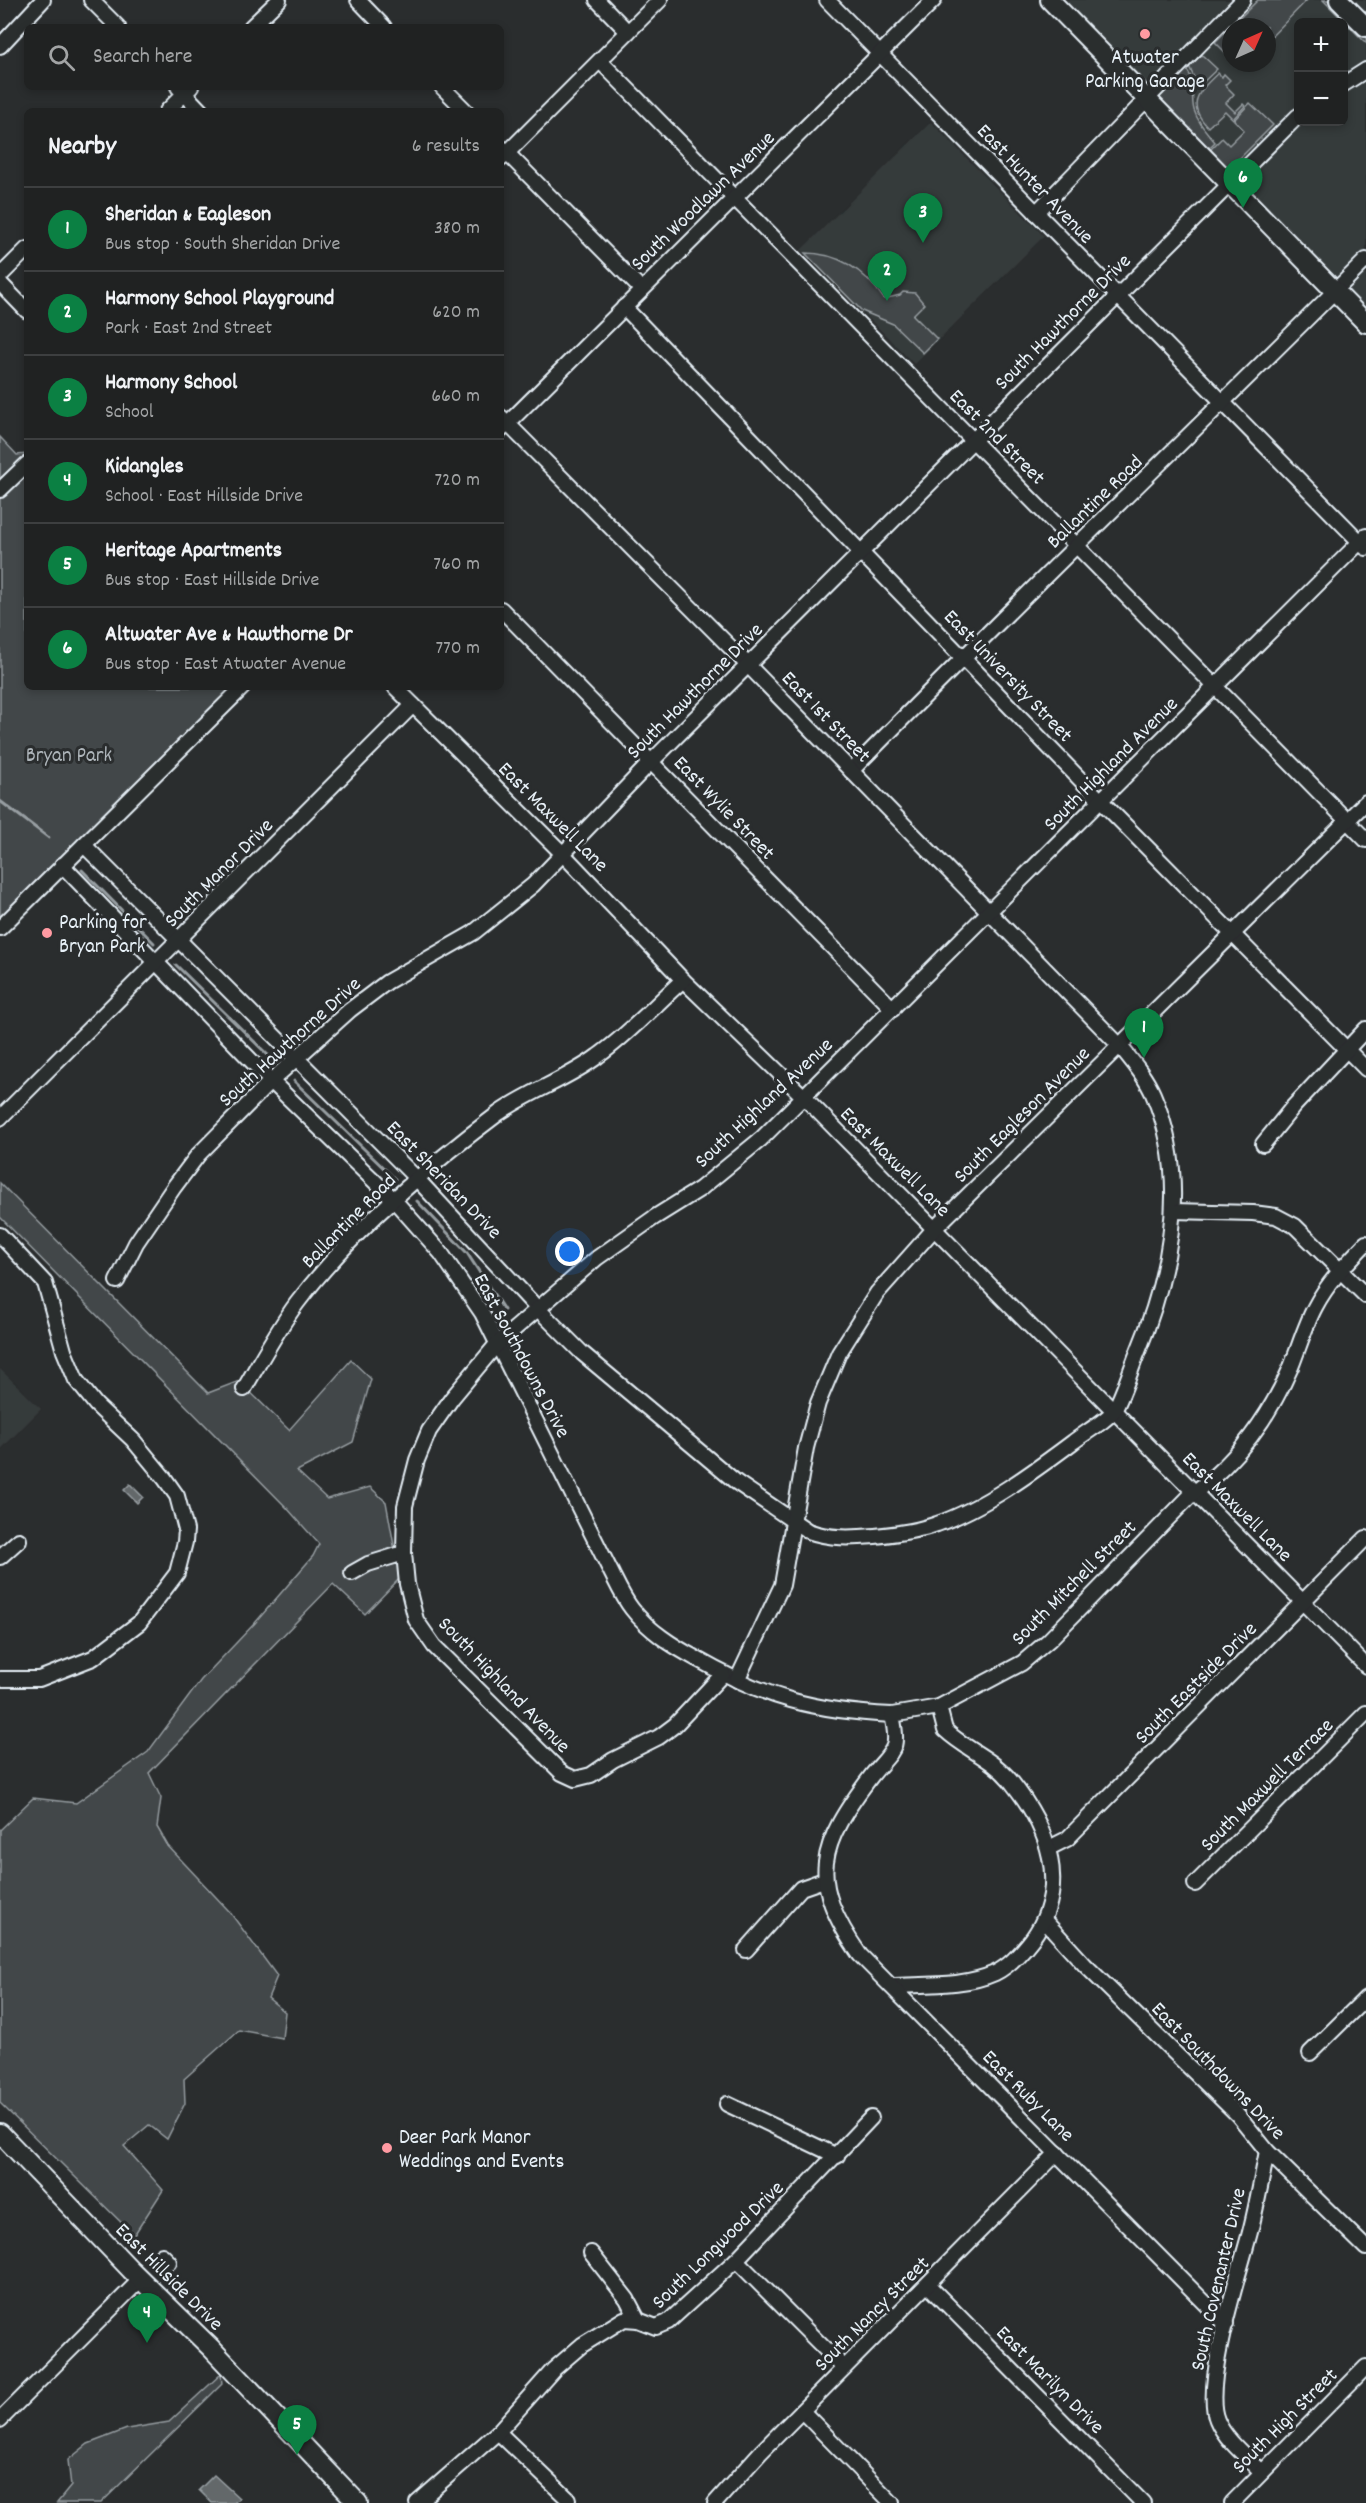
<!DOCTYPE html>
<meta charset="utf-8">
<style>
:root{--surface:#202222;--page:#2d2f2f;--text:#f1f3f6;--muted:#a2a4a5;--line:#3d3f40;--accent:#0b8043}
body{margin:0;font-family:Dekko,sans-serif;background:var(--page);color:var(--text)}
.controls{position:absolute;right:18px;top:18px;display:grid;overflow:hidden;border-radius:9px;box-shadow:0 3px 9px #0003}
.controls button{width:54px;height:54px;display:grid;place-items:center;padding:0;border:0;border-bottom:2px solid var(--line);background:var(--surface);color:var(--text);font:30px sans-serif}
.compass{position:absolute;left:1222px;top:18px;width:54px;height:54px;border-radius:50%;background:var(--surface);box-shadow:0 3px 9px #0003;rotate:45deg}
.you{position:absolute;left:570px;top:1252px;width:21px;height:21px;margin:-15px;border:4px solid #fff;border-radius:50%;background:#1a73e8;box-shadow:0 0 0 9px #1a73e833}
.badge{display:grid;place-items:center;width:39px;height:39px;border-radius:50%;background:var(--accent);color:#fff;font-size:20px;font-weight:700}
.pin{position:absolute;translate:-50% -50px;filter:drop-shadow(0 2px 3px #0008)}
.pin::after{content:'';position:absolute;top:32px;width:21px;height:18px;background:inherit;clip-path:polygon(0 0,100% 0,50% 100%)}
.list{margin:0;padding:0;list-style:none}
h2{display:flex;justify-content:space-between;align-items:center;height:78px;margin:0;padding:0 24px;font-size:26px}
h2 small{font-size:20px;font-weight:400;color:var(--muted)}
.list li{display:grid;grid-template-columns:39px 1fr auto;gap:18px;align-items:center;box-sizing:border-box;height:84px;padding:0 24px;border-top:2px solid var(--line)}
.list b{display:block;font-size:22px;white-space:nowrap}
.list p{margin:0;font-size:20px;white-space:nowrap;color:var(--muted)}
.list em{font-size:20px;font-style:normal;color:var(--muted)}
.icon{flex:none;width:33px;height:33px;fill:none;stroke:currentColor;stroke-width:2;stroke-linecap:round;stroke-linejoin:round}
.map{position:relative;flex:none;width:1366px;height:2503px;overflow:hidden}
.search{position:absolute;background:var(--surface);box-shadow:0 3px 9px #0003;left:24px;top:24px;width:480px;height:66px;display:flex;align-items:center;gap:15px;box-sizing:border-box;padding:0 21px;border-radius:9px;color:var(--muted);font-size:22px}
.panel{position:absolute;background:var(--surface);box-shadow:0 3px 9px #0003;left:24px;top:108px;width:480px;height:582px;border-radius:9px}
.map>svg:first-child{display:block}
</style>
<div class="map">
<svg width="1366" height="2503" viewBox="0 0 1366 2503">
<rect width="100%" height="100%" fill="#2a2d2e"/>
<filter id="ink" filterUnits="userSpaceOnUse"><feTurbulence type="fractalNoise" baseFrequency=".0167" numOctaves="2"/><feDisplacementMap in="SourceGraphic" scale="12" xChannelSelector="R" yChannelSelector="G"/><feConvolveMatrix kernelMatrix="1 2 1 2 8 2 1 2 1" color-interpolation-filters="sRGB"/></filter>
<g filter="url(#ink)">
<!-- built -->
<g fill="#363a3b" fill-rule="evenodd">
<path d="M1056,0H1366V317ZM1298,22H1344V122H1298ZM1231,27H1267V63H1231Z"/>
<path d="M931,122L1044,236L914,364L801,250Z"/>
<path d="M0,1369L41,1409L0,1450Z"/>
</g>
<!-- green -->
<g fill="#424648" stroke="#959ca0" stroke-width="1.5">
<path d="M1258,0H1307L1267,41V27H1231V58L1215,42Z"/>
<path d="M1323,0H1328L1366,37V43Z"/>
<path d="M1202,55L1217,69L1198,87L1189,66Z"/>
<path d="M1186,69C1197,82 1190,96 1194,110C1198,123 1207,132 1215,142L1207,150L1157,98Z"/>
<path d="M1218,73L1222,77L1224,74L1230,80L1225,85L1234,94L1226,103L1235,112L1243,104L1245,106L1233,119L1225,111L1208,127C1185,104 1199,91 1218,73Z"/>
<path d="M1250,103L1273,125L1228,170L1209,151L1222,138L1229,145L1244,130L1234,120Z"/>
<path d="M805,253C839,253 865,271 884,299L900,295L903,292L915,293L924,304L913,315L937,339L923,353L893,324L862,311Z"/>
<path d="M0,437L17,455L27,454V687H233L0,919Z"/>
<path d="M0,1183L208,1393L239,1381L289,1430L351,1360L371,1379L353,1442L297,1471L327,1499L370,1487L386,1502L400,1578L365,1614L333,1584L149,1773L161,1798L157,1827L168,1846L229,1911L277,1976L268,1998L285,2012L282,2038L239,2030L184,2079L185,2103L167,2139L149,2125L124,2146L163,2190L134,2235L0,2103V1830L33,1798L76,1803L148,1752L201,1680L255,1623L313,1556L319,1544L287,1508L0,1217Z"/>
<path d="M221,2374L222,2384L101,2503H57L71,2486L68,2460L88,2444L127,2429L169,2422Z"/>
</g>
<!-- water -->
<g fill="#63686b" stroke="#989fa3" stroke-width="1.5">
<path d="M130,1484L143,1497L137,1503L124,1490Z"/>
<path d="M214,2475L239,2498L234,2503H212L199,2490Z"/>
</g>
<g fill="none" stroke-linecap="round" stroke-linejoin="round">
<!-- stream -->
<g stroke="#989fa3" stroke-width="3">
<path d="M0,801L49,838"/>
<path d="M82,870L154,943"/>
<path d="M176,965L273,1060"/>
<path d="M294,1081L395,1179"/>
<path d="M417,1201L467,1253L504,1310"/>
</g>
<!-- minor casing -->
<g stroke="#e8f1f8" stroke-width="18">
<g id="minor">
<path d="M91,0L118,27"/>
<path d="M358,0L384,27"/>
<path d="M597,0L628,32"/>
<path d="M827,0L1366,548"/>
<path d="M251,27L279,0"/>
<path d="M0,46L43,0"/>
<path d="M600,61L1366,840"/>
<path d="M1344,84L1366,70"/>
<path d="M178,87L201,111"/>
<path d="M442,87L466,111"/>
<path d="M167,111L191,87"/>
<path d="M502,148L641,289"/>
<path d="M501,159L660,0"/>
<path d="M1036,213L1243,0"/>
<path d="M0,276L27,249"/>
<path d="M0,283L27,311"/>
<path d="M624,307L1101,801L1366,1069"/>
<path d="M501,430L934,0"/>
<path d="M0,490L27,464"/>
<path d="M501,609L893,1009"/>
<path d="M395,687L562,853L683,980L803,1096L1366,1666"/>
<path d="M851,771C1020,598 1195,431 1366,260"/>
<path d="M84,845L418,1180L537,1308L582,1353L736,1482L808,1531C830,1539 851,1538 875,1536C895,1534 918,1531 937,1524C984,1508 1033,1472 1073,1442C1083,1434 1109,1419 1115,1409C1124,1392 1130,1372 1137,1354C1171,1272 1190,1179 1153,1094C1145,1076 1132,1061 1120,1046L742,659L501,417"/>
<path d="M62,865L271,1081L394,1200L441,1253L482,1313L612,1574C618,1586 624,1599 632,1609C649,1631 673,1646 697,1659C765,1698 814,1711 892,1715"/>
<path d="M0,928L243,687"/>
<path d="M0,1118L413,705"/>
<path d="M1263,1144L1293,1107L1366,1029"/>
<path d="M1173,1211L1253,1213L1276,1216L1295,1226L1366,1296"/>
<path d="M0,1235L45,1283L64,1351L76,1380L96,1405L133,1440L165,1479L177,1496L186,1530L185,1542L177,1573L139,1623L93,1658L39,1679H0"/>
<path d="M117,1281L136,1243L174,1187L198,1155L271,1081L350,1010L387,982L473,933L533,885L646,767L1298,116"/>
<path d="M244,1389C261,1360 277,1330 297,1303C351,1232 428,1166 499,1113C530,1091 568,1079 598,1056C629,1034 655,1005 683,980"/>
<path d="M0,1557L19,1540"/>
<path d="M352,1573L368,1564L404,1553"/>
<path d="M723,1674L675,1725L659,1737L613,1760L591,1775L575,1779L562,1773L434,1646L416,1620L407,1584L404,1553L405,1506L417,1460L429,1431L452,1398L497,1344L597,1258L655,1217L700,1189L761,1139L1366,536"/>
<path d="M737,1680L782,1585L806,1448L818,1403L839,1353L877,1293L934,1229L1366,802"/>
<path d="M1049,1848L1067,1839L1366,1538"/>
<path d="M1195,1884L1366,1713"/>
<path d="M1044,1920L1085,1965L1238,2115L1267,2151L1366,2248"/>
<path d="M746,1950L801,1888L824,1880"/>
<path d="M891,1986C925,1984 964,1987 995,1973C1010,1966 1022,1952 1032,1939C1071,1885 1048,1827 1010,1780C992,1758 965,1749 945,1730L939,1707"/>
<path d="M1310,2053L1366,1998"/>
<path d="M727,2104L837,2156"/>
<path d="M591,2253L627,2299L638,2320"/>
<path d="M162,2255L169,2262"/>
<path d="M736,2260L844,2368"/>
<path d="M928,2285L1143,2503"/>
<path d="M1226,2324L860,1955C807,1879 818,1846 872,1775C893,1749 900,1751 892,1715L939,1707L1022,1663L1049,1640L1194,1492C1206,1485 1215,1475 1225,1466C1254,1437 1275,1404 1291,1367C1299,1347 1305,1326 1315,1307C1328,1282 1347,1263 1366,1243"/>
<path d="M802,2411L892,2503"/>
<path d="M0,2420L141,2279"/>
<path d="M498,2432L568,2499"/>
<path d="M1262,2472C1247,2457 1225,2440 1217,2420C1202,2385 1240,2271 1250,2232C1257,2205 1262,2178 1267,2151"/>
<path d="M417,2503L498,2432L554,2369L582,2345L624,2319L638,2320L656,2327L668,2322L736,2260L871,2118"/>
<path d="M715,2503L760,2453L1057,2153"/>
<path d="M1232,2503L1366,2367"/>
</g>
</g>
<!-- major casing -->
<g stroke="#e8f1f8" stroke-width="22">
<g id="major">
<path d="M1050,0L1366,323"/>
<path d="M1339,0L1366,27"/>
<path d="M0,2133L131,2270L211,2348L358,2503"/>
</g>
</g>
<!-- minor -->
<use href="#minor" stroke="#2a2d2e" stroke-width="14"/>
<!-- major -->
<use href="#major" stroke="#2a2d2e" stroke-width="18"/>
</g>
</g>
<!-- markers -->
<g fill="#ff9aa2" stroke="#2a2d2e" stroke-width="2">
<circle cx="1145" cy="34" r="6"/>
<circle cx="47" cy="933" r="6"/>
<circle cx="387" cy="2148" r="6"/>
</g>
<g text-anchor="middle" stroke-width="6" stroke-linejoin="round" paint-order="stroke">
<!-- poi labels -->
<g font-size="21" fill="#e8f1f8" stroke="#2a2d2e" text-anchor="start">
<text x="1145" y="63" text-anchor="middle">Atwater<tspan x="1145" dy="24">Parking Garage</tspan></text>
<text x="59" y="928">Parking for<tspan x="59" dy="24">Bryan Park</tspan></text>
<text x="399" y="2143">Deer Park Manor<tspan x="399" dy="24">Weddings and Events</tspan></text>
</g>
<!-- street labels -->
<g font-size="21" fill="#e8f1f8" stroke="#2a2d2e">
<text transform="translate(1036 183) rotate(46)" y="7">East Hunter Avenue</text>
<text transform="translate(702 200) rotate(-44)" y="7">South Woodlawn Avenue</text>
<text transform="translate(1062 321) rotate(-45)" y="7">South Hawthorne Drive</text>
<text transform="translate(998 436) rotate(45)" y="7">East 2nd Street</text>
<text transform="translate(1094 501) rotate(-44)" y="7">Ballantine Road</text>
<text transform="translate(1009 675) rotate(46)" y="7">East University Street</text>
<text transform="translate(694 690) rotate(-45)" y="7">South Hawthorne Drive</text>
<text transform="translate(827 716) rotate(46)" y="7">East 1st Street</text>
<text transform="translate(1110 763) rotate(-45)" y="7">South Highland Avenue</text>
<text transform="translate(725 807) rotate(46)" y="7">East Wylie Street</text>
<text transform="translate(554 816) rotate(45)" y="7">East Maxwell Lane</text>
<text transform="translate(218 872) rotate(-45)" y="7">South Manor Drive</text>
<text transform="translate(289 1041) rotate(-42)" y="7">South Hawthorne Drive</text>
<text transform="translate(763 1102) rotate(-43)" y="7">South Highland Avenue</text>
<text transform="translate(1021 1114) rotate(-45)" y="7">South Eagleson Avenue</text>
<text transform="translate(896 1161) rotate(45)" y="7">East Maxwell Lane</text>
<text transform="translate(445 1179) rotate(46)" y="7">East Sheridan Drive</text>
<text transform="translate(348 1220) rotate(-45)" y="7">Ballantine Road</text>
<text transform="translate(523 1355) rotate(62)" y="7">East Southdowns Drive</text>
<text transform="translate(1238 1506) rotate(45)" y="7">East Maxwell Lane</text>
<text transform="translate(1073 1582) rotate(-45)" y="7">South Mitchell Street</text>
<text transform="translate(1195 1682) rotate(-45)" y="7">South Eastside Drive</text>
<text transform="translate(505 1684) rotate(46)" y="7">South Highland Avenue</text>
<text transform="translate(1266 1784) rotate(-45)" y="7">South Maxwell Terrace</text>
<text transform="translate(1219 2070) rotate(46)" y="7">East Southdowns Drive</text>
<text transform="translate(1029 2095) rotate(45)" y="7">East Ruby Lane</text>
<text transform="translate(717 2244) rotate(-44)" y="7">South Longwood Drive</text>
<text transform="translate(170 2276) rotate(45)" y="7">East Hillside Drive</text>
<text transform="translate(1217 2279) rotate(-77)" y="7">South Covenanter Drive</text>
<text transform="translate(871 2313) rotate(-45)" y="7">South Nancy Street</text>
<text transform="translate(1051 2379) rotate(45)" y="7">East Marilyn Drive</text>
<text transform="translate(1284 2420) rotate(-45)" y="7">South High Street</text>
</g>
<!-- park labels -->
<g font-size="21" fill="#aeb5ba" stroke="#2a2d2e">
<text x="69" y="761">Bryan Park</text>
</g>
</g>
</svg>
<div class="controls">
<button>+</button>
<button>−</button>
</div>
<svg class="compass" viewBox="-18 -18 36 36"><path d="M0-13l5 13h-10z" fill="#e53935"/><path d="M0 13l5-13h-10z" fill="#a2a4a5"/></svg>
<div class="you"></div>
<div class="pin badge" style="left:1144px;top:1058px">1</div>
<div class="pin badge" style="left:887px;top:301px">2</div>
<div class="pin badge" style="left:923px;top:243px">3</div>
<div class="pin badge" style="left:147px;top:2343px">4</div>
<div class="pin badge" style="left:297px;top:2455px">5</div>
<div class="pin badge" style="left:1243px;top:208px">6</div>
<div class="search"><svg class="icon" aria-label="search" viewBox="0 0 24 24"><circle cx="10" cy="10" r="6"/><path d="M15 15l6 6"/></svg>Search here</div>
<section class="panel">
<h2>Nearby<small>6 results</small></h2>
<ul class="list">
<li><span class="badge">1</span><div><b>Sheridan &amp; Eagleson</b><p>Bus stop · South Sheridan Drive</p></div><em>380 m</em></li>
<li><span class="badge">2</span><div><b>Harmony School Playground</b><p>Park · East 2nd Street</p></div><em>620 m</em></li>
<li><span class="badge">3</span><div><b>Harmony School</b><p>School</p></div><em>660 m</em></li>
<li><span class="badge">4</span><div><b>Kidangles</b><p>School · East Hillside Drive</p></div><em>720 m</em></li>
<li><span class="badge">5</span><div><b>Heritage Apartments</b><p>Bus stop · East Hillside Drive</p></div><em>760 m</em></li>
<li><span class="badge">6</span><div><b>Altwater Ave &amp; Hawthorne Dr</b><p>Bus stop · East Atwater Avenue</p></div><em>770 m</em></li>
</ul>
</section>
</div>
